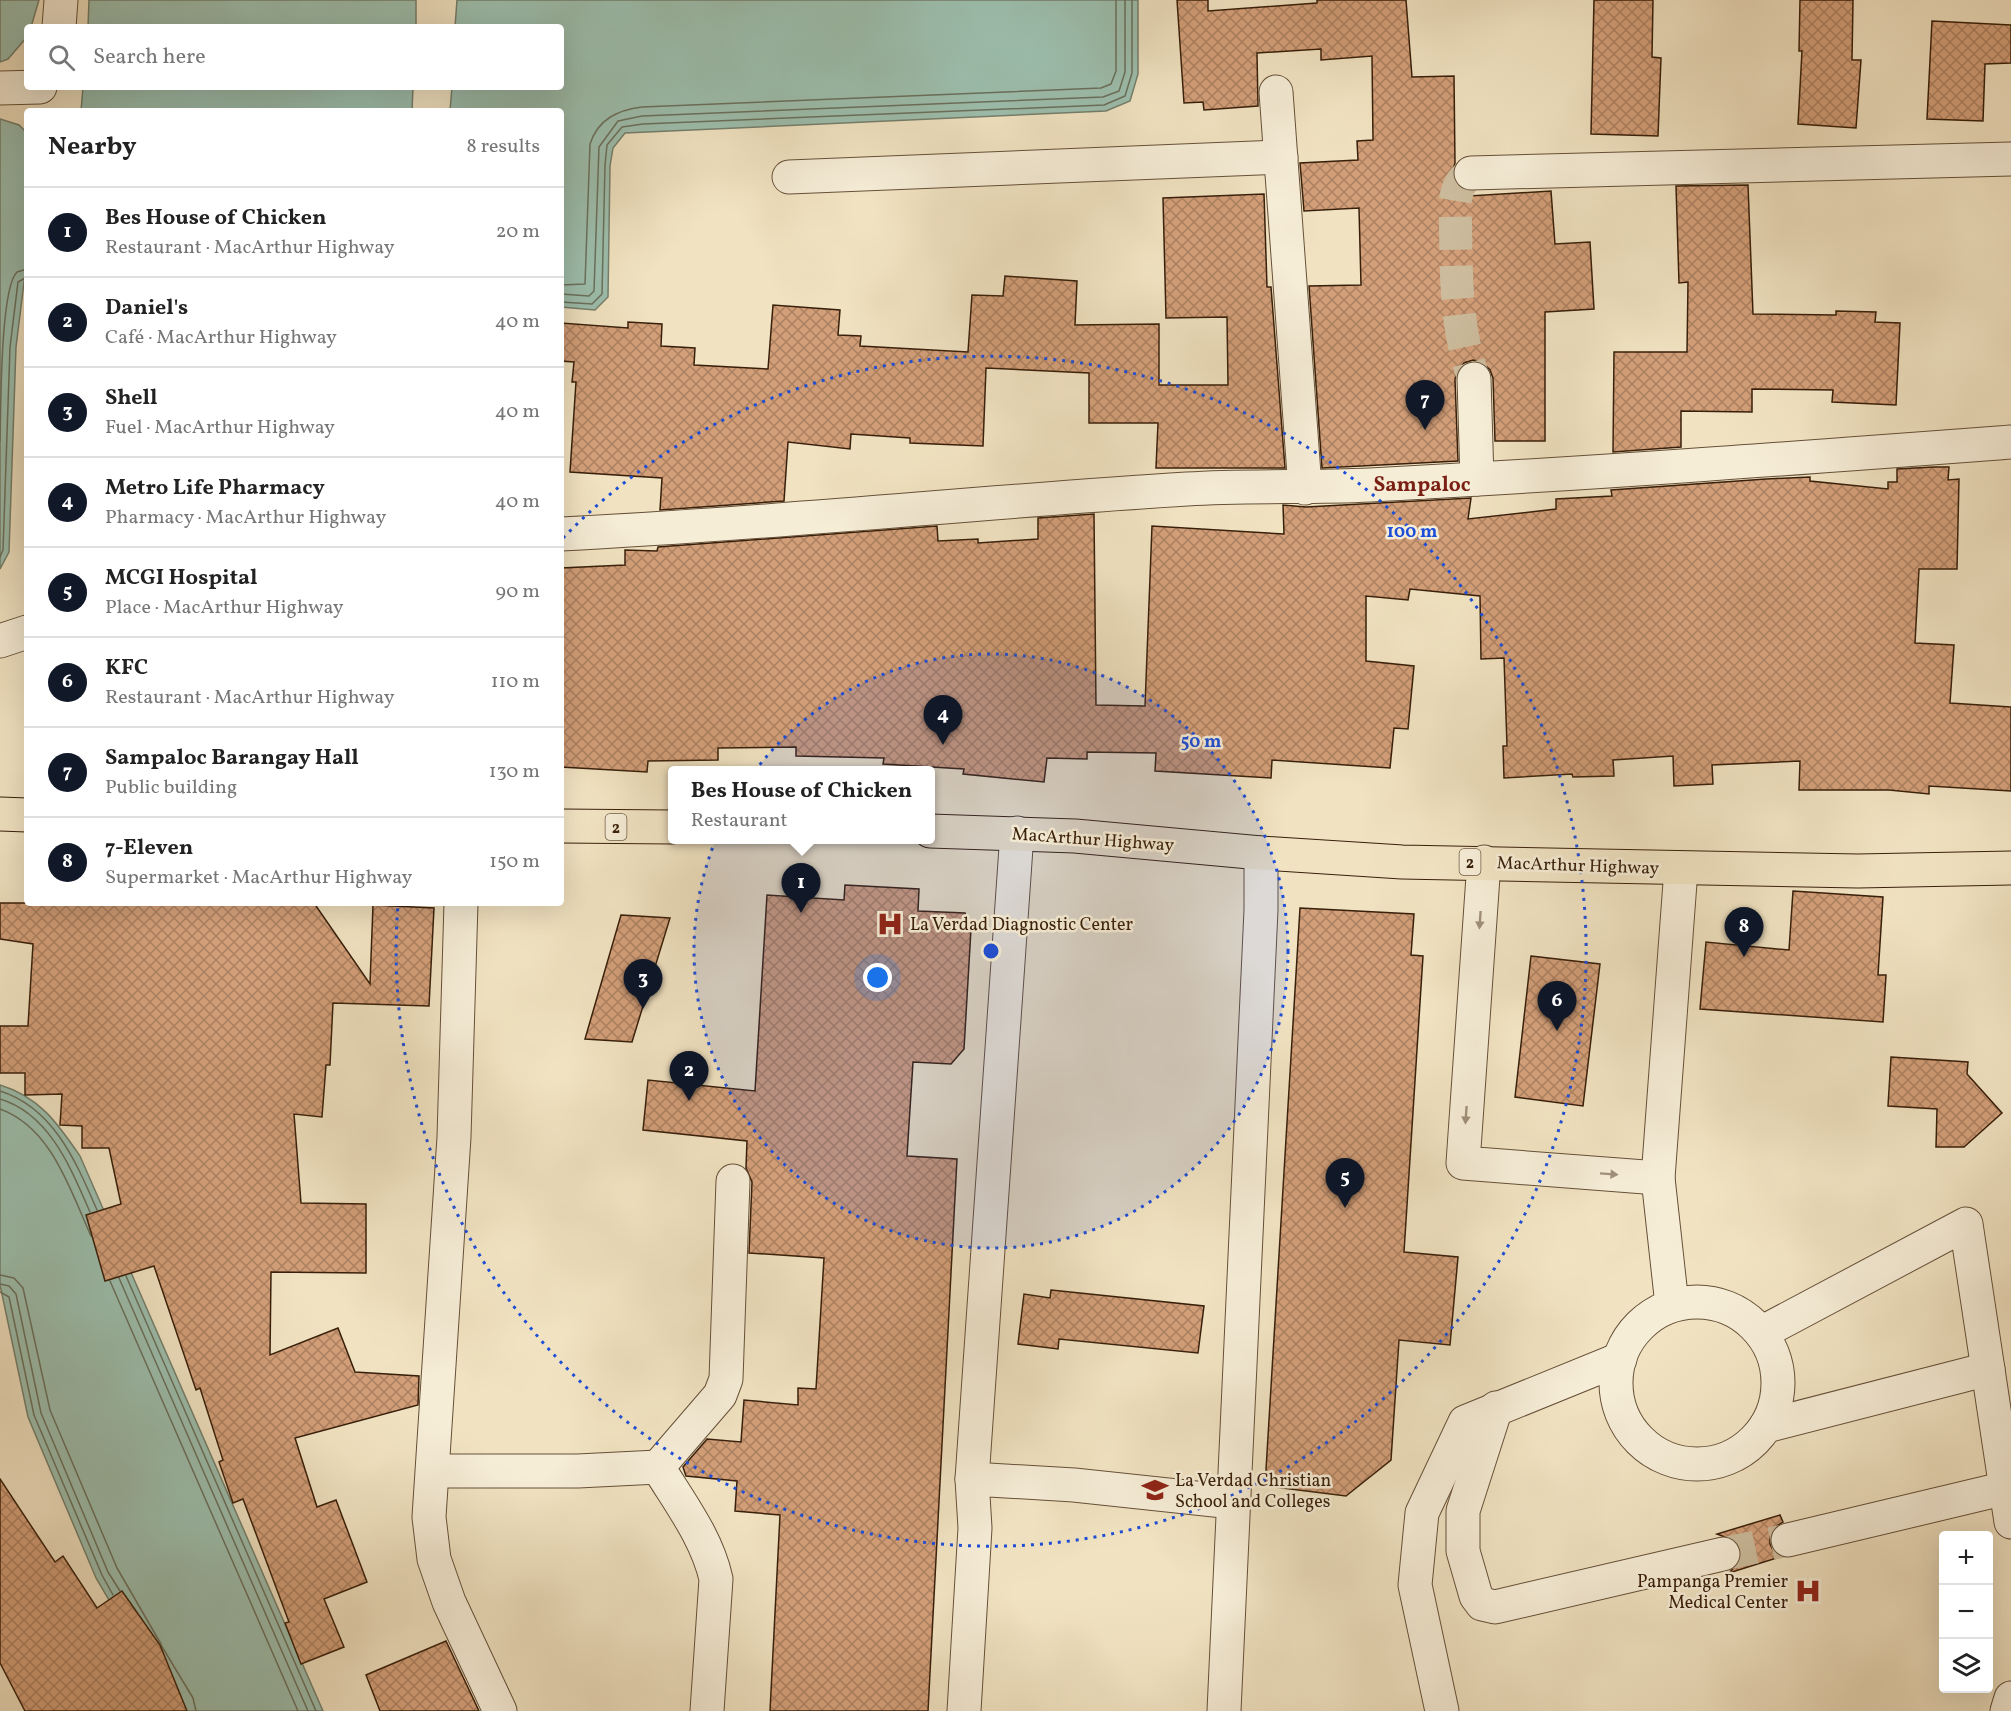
<!DOCTYPE html>
<meta charset="utf-8">
<style>
:root{--surface:#fff;--page:#f2f2f2;--text:#222;--muted:#767676;--line:#e0e0e0;--accent:#111827}
body{margin:0;font-family:Vollkorn,serif;background:var(--page);color:var(--text)}
.controls{position:absolute;right:18px;bottom:18px;display:grid;overflow:hidden;border-radius:6px;box-shadow:0 6px 24px #0002}
.controls button{width:54px;height:54px;display:grid;place-items:center;padding:0;border:0;border-bottom:2px solid var(--line);background:var(--surface);color:var(--text);font:30px sans-serif}
.you{position:absolute;left:878px;top:978px;width:21px;height:21px;margin:-15px;border:4px solid #fff;border-radius:50%;background:#1a73e8;box-shadow:0 0 0 9px #1a73e833}
.badge{display:grid;place-items:center;width:39px;height:39px;border-radius:50%;background:var(--accent);color:#fff;font-size:20px;font-weight:700}
.pin{position:absolute;translate:-50% -50px;filter:drop-shadow(0 2px 3px #0008)}
.pin::after{content:'';position:absolute;top:32px;width:21px;height:18px;background:inherit;clip-path:polygon(0 0,100% 0,50% 100%)}
.popup{position:absolute;left:668px;top:766px;width:267px;height:78px;box-sizing:border-box;display:grid;place-content:center;border-radius:6px;background:var(--surface);filter:drop-shadow(0 2px 4px #0005);font-size:20px;white-space:nowrap;color:var(--muted)}
.popup b{font-size:22px;color:var(--text)}
.popup::after{content:'';position:absolute;left:50%;top:100%;margin-left:-12px;border:12px solid transparent;border-top-color:var(--surface)}
.list{margin:0;padding:0;list-style:none}
h2{display:flex;justify-content:space-between;align-items:center;height:78px;margin:0;padding:0 24px;font-size:26px}
h2 small{font-size:20px;font-weight:400;color:var(--muted)}
.list li{display:grid;grid-template-columns:39px 1fr auto;gap:18px;align-items:center;box-sizing:border-box;height:90px;padding:0 24px;border-top:2px solid var(--line)}
.list b{display:block;font-size:22px;white-space:nowrap}
.list p{margin:0;font-size:20px;white-space:nowrap;color:var(--muted)}
.list em{font-size:20px;font-style:normal;color:var(--muted)}
.icon{flex:none;width:33px;height:33px;fill:none;stroke:currentColor;stroke-width:2;stroke-linecap:round;stroke-linejoin:round}
.map{position:relative;flex:none;width:2011px;height:1711px;overflow:hidden}
.search{position:absolute;background:var(--surface);box-shadow:0 6px 24px #0002;left:24px;top:24px;width:540px;height:66px;display:flex;align-items:center;gap:15px;box-sizing:border-box;padding:0 21px;border-radius:6px;color:var(--muted);font-size:22px}
.panel{position:absolute;background:var(--surface);box-shadow:0 6px 24px #0002;left:24px;top:108px;width:540px;height:798px;border-radius:6px}
.map>svg:first-child{display:block}
</style>
<div class="map">
<svg width="2011" height="1711" viewBox="0 0 2011 1711">
<defs>
<pattern id="building-cross-hatch" width="8" height="8" patternUnits="userSpaceOnUse" patternTransform="scale(1.5)"><rect width="8" height="8" fill="#d39f79"/><path d="M0 0l8 8M0 8l8-8" fill="none" stroke="#ac8161"/></pattern>
</defs>
<rect width="100%" height="100%" fill="#f1e3c2"/>
<filter id="stains"><feTurbulence type="fractalNoise" baseFrequency=".00333" numOctaves="4"/><feColorMatrix values="0 0 0 0 .2 0 0 0 0 .09 0 0 0 0 .02 0 0 0 .5 -.17"/></filter>
<radialGradient id="worn" r=".72"><stop offset=".6" stop-color="#630" stop-opacity="0"/><stop offset="1" stop-color="#630" stop-opacity=".3"/></radialGradient>
<!-- water -->
<g fill="#9cbfae" stroke="#747f6c" stroke-width="1.5">
<path d="M0,0H39L31,27H27V37L8,59L0,62Z"/>
<path d="M89,0H416V27H88Z"/>
<path d="M457,0H1138V74L1130,101L1106,111L625,133L613,148L610,166L608,297L595,310L561,307V111H450L452,87H561V27H455Z"/>
<path d="M83,87H413L412,111H81Z"/>
<path d="M0,119L19,125L27,133V258L16,347L9,552L0,569Z"/>
<path d="M0,1085C40,1097 58,1124 80,1156L323,1711H174L96,1578L28,1417L0,1285Z"/>
</g>
<g fill="none" stroke-linecap="round" stroke-linejoin="round">
<!-- shore -->
<g stroke="#6a6f5c" stroke-width="1.5">
<path d="M561,285L585,284L590,144C598,119 618,110 642,107L1101,88L1111,84L1116,71V0"/>
<path d="M561,294L589,296L594,291L599,147L618,121L642,116L1103,97L1119,91L1125,72V0"/>
<path d="M561,302L592,304L602,294L605,165L607,145L622,127L643,124L1104,105L1125,96L1132,73V0"/>
<path d="M0,441C1,412 0,288 17,272L27,269"/>
<path d="M0,557L3,550L10,347L18,282L27,277"/>
<path d="M0,1091C54,1108 76,1162 97,1210"/>
<path d="M0,1099C50,1114 71,1169 90,1212"/>
<path d="M0,1109C52,1128 70,1190 91,1236"/>
<path d="M0,1275L14,1278L23,1288L50,1410L117,1568L161,1644"/>
<path d="M126,1276L316,1711"/>
<path d="M119,1278L308,1711"/>
<path d="M110,1281L298,1711"/>
<path d="M0,1284L9,1286L16,1294L41,1413L108,1572L120,1591"/>
<path d="M0,1292L9,1297L34,1415L102,1575L113,1595"/>
<path d="M161,1645L193,1698L196,1711"/>
</g>
</g>
<!-- building -->
<g fill="url(#building-cross-hatch)" stroke="#381f0a" stroke-width="1.5">
<path d="M1177,0H1208V11L1317,3V0H1406L1412,77L1454,76L1455,163L1452,173L1455,183L1470,191L1469,196L1551,191L1555,244L1590,242L1594,309L1545,312V441H1495L1493,378L1490,370L1483,363L1473,360L1464,363L1457,371L1455,379L1458,461L1322,468L1309,286L1361,285L1359,208L1304,211L1300,163L1358,160L1357,141L1373,140L1372,56L1321,60V49L1257,53L1258,106L1204,110L1203,102L1184,103Z"/>
<path d="M1594,0H1653L1652,57L1661,58L1658,136L1591,134Z"/>
<path d="M1800,0H1853L1852,60H1861L1856,128L1798,124L1802,51H1799Z"/>
<path d="M1932,21L2011,25V63L1985,64L1983,121L1927,119Z"/>
<path d="M1748,185L1753,314L1836,315V311L1876,312L1875,322L1900,323L1896,405L1832,402L1833,390L1752,389V412L1681,411V447L1613,452L1614,352H1687L1688,282L1679,283L1676,186Z"/>
<path d="M1264,194L1267,287H1271L1285,468H1156L1158,423H1089V373L986,368L983,446L910,443V438L851,434L850,449L788,442L784,501L660,510L662,478L570,472L576,382H572L574,362L561,361V323L628,328V322L662,324L661,346L695,348L694,365L768,369L773,305L840,310L838,335L861,336L860,346L968,352L972,295L1003,296L1005,276L1077,281L1075,325L1159,324V385H1228L1227,317L1166,318L1163,198Z"/>
<path d="M1934,467H1949L1948,480L1959,479L1957,569H1919L1915,643L1954,645L1950,703L2011,707V791L1929,786V794L1889,790H1799L1800,761L1712,765L1713,784L1674,786L1673,756L1613,760L1614,776L1573,777L1572,774L1504,778L1503,746H1507L1504,658L1481,659L1480,596L1410,589L1408,600L1366,596V661L1414,666L1408,729L1394,728L1390,768L1272,760L1271,778L1155,771L1156,753L1087,752V759L1047,758L1044,782L963,774L964,769L883,764L884,758L796,756V747L718,748V760L648,761L647,772L561,767V568L625,565V550L657,551L658,547L937,526L938,541L978,539V543L1038,539V518L1094,514L1096,705L1145,706L1152,526L1284,534L1283,505L1306,507L1471,498L1468,519L1556,509V499L1612,496L1611,490L1766,479L1810,477V481L1888,489V482H1897V469Z"/>
<path d="M845,885L919,889L918,911L965,913L971,929L964,1049L951,1064L913,1062L907,1156L957,1159L928,1711H770L780,1515L735,1511L737,1481L686,1476L683,1467L707,1439L741,1442L744,1400L798,1405V1388L816,1389L824,1258L749,1253L752,1182L746,1168L747,1141L643,1130L648,1080L755,1091L767,895L844,900Z"/>
<path d="M1793,891L1883,897L1878,975H1886L1883,1022L1700,1009L1706,942L1789,950Z"/>
<path d="M0,903H314L370,984L373,905L434,908L429,1006L333,1003L330,1065H326L322,1117L294,1114L301,1203L366,1204V1273L271,1272L270,1355L338,1328L355,1372L419,1376L418,1405L295,1438L317,1507L336,1500L367,1582L324,1599L344,1647L301,1664L285,1623L289,1622L243,1499L233,1503L219,1462L223,1460L200,1388L196,1390L154,1266L105,1281L86,1215L121,1204L109,1148H82V1126L60,1125L62,1094L25,1095V1073H0V1026H28L33,944L0,939Z"/>
<path d="M1300,908L1414,914L1411,955L1423,956L1404,1252L1458,1257L1450,1345L1399,1340L1391,1460L1346,1496L1265,1486Z"/>
<path d="M621,915L670,918L632,1042L585,1039Z"/>
<path d="M1531,956L1600,964L1583,1106L1515,1097Z"/>
<path d="M1891,1057L1968,1062L1967,1074L2002,1113L1964,1147H1936L1937,1109L1888,1106Z"/>
<path d="M1051,1290L1204,1306L1198,1353L1059,1339L1058,1349L1018,1344L1024,1294L1050,1298Z"/>
<path d="M0,1479L55,1562L63,1556L97,1608L122,1591L160,1645L187,1711H25L0,1663Z"/>
<path d="M1780,1515L1783,1522L1775,1527L1770,1534V1544L1774,1552L1780,1557L1729,1573L1741,1560V1549L1736,1541L1717,1534Z"/>
<path d="M446,1641L479,1711H380L366,1675Z"/>
</g>
<g fill="none" stroke-linecap="round" stroke-linejoin="round">
<!-- minor-tunnel -->
<g stroke="#ccbc9d" stroke-width="33" stroke-dasharray="33 16" stroke-linecap="butt">
<path d="M1471,173C1460,181 1457,189 1455,202C1457,261 1453,323 1474,379"/>
<path d="M1723,1554L1788,1540"/>
</g>
<!-- minor casing -->
<g stroke="#665038" stroke-width="35">
<g id="minor">
<path d="M59,27L61,0"/>
<path d="M0,88L40,87"/>
<path d="M1276,92L1305,488"/>
<path d="M1471,173L2011,159"/>
<path d="M789,177L1281,157"/>
<path d="M1474,379L1477,479"/>
<path d="M561,534C770,524 978,502 1187,489C1248,485 1309,488 1370,485C1584,474 1797,458 2011,442"/>
<path d="M0,641L27,632"/>
<path d="M1484,862L1463,1163L1658,1178"/>
<path d="M461,903L454,1137L429,1517L434,1559L449,1602L500,1711"/>
<circle cx="1697" cy="1383" r="81"/>
<path d="M1672,1305L1658,1178L1681,869"/>
<path d="M1761,1333L1966,1224L2011,1522"/>
<path d="M1496,1408L1463,1511V1551L1476,1596L1482,1604L1495,1607L1723,1554"/>
<path d="M1766,1426L1988,1369"/>
<path d="M433,1471H578L658,1467"/>
<path d="M972,1479L1017,833"/>
<path d="M1788,1540L2006,1488"/>
<path d="M707,1711L716,1579C707,1538 680,1503 658,1467L720,1395L726,1379L733,1181"/>
<path d="M964,1711L975,1528L972,1479L1074,1485L1233,1502"/>
<path d="M1224,1711L1261,910V853"/>
<path d="M1442,1711L1415,1585L1422,1513L1465,1422L1620,1359"/>
<path d="M2007,1711L2011,1698"/>
</g>
</g>
<!-- highway casing -->
<g stroke="#381f0a" stroke-width="35">
<g id="highway">
<path d="M0,814L27,815"/>
<path d="M561,826L672,827"/>
<path d="M930,831L1075,836L1261,853L1402,862L1858,871L2011,868"/>
</g>
</g>
<!-- minor -->
<use href="#minor" stroke="#f6edd7" stroke-width="33"/>
<!-- highway -->
<use href="#highway" stroke="#f1e3c2" stroke-width="33"/>
</g>
<!-- one-way arrows -->
<defs><path id="oneway-solid" d="M-6-.8H1V-3.2L6.5 0L1 3.2V.8H-6Z" transform="scale(1.5)"/></defs>
<g fill="#a0907b">
<use href="#oneway-solid" transform="translate(1480 920) rotate(94)"/>
<use href="#oneway-solid" transform="translate(1466 1115) rotate(94)"/>
<use href="#oneway-solid" transform="translate(1609 1174) rotate(4)"/>
</g>
<!-- distance rings -->
<circle cx="991" cy="951" r="297" fill="#1d4ed8" fill-opacity=".12"/>
<g fill="none" stroke="#1d4ed8" stroke-width="3" stroke-dasharray="3 6">
<circle cx="991" cy="951" r="297"/>
<path d="M563 538A595 595 0 1 1 398 904"/>
</g>
<!-- icons -->
<defs>
<g id="hospital-bare" transform="scale(2.07)"><path d="M-5-5h3v3.5h4V-5h3V5h-3V1.5h-4V5h-3Z" fill="#8f2418" stroke="#f6edd7" stroke-width="2.5" paint-order="stroke"/></g>
<g id="university-bare" transform="scale(2.07)"><path d="M0-5L7-2L0 1L-7-2ZM-4 1L0 2.5L4 1V4Q0 6-4 4Z" fill="#8f2418" stroke="#f6edd7" stroke-width="2.5" paint-order="stroke"/></g>
</defs>
<g fill-rule="evenodd">
<use href="#hospital-bare" x="890" y="924"/>
<use href="#university-bare" x="1155" y="1490"/>
<use href="#hospital-bare" x="1808" y="1591"/>
</g>
<g text-anchor="middle" stroke-width="5" stroke-linejoin="round" paint-order="stroke">
<!-- shield labels -->
<g fill="#f6edd7" stroke="#715d48" stroke-width="1.5">
<rect x="605.5" y="814" width="21" height="26" rx="4.5"/>
<rect x="1459.5" y="849" width="21" height="26" rx="4.5"/>
</g>
<g font-size="16" font-weight="bold" fill="#381f0a">
<text x="616" y="833">2</text>
<text x="1470" y="868">2</text>
</g>
<!-- street labels -->
<g font-size="18" fill="#381f0a" stroke="#f6edd7">
<text transform="translate(1093 839) rotate(4)" y="6">MacArthur Highway</text>
<text transform="translate(1578 865) rotate(2)" y="6">MacArthur Highway</text>
</g>
<!-- poi labels -->
<g font-size="18" fill="#381f0a" stroke="#f6edd7" text-anchor="start">
<text x="910" y="930">La Verdad Diagnostic Center</text>
<text x="1175" y="1486">La Verdad Christian<tspan x="1175" dy="21">School and Colleges</tspan></text>
<text x="1788" y="1587" text-anchor="end">Pampanga Premier<tspan x="1788" dy="21">Medical Center</tspan></text>
</g>
<!-- quarter labels -->
<g font-size="21" font-weight="bold" fill="#7a1f14" stroke="#f6edd7">
<text x="1422" y="491">Sampaloc</text>
</g>
</g>
<circle cx="991" cy="951" r="9" fill="#1d4ed8" stroke="#f6edd7" stroke-width="3"/>
<g font-size="18" text-anchor="middle" font-weight="bold" fill="#1d4ed8" stroke="#f6edd7" stroke-width="5" stroke-linejoin="round" paint-order="stroke">
<text x="1412" y="537">100 m</text>
<text x="1201" y="747">50 m</text>
</g>
<rect width="100%" height="100%" filter="url(#stains)"/>
<rect width="100%" height="100%" fill="url(#worn)"/>
</svg>
<div class="controls">
<button>+</button>
<button>−</button>
<button><svg class="icon" aria-label="layers" viewBox="0 0 24 24"><path d="M12 4l9 5-9 5-9-5zM3 14l9 5 9-5"/></svg></button>
</div>
<div class="you"></div>
<div class="pin badge" style="left:801px;top:913px">1</div>
<div class="popup"><b>Bes House of Chicken</b>Restaurant</div>
<div class="pin badge" style="left:689px;top:1101px">2</div>
<div class="pin badge" style="left:643px;top:1009px">3</div>
<div class="pin badge" style="left:943px;top:745px">4</div>
<div class="pin badge" style="left:1345px;top:1208px">5</div>
<div class="pin badge" style="left:1557px;top:1031px">6</div>
<div class="pin badge" style="left:1425px;top:430px">7</div>
<div class="pin badge" style="left:1744px;top:957px">8</div>
<div class="search"><svg class="icon" aria-label="search" viewBox="0 0 24 24"><circle cx="10" cy="10" r="6"/><path d="M15 15l6 6"/></svg>Search here</div>
<section class="panel">
<h2>Nearby<small>8 results</small></h2>
<ul class="list">
<li><span class="badge">1</span><div><b>Bes House of Chicken</b><p>Restaurant · MacArthur Highway</p></div><em>20 m</em></li>
<li><span class="badge">2</span><div><b>Daniel's</b><p>Café · MacArthur Highway</p></div><em>40 m</em></li>
<li><span class="badge">3</span><div><b>Shell</b><p>Fuel · MacArthur Highway</p></div><em>40 m</em></li>
<li><span class="badge">4</span><div><b>Metro Life Pharmacy</b><p>Pharmacy · MacArthur Highway</p></div><em>40 m</em></li>
<li><span class="badge">5</span><div><b>MCGI Hospital</b><p>Place · MacArthur Highway</p></div><em>90 m</em></li>
<li><span class="badge">6</span><div><b>KFC</b><p>Restaurant · MacArthur Highway</p></div><em>110 m</em></li>
<li><span class="badge">7</span><div><b>Sampaloc Barangay Hall</b><p>Public building</p></div><em>130 m</em></li>
<li><span class="badge">8</span><div><b>7-Eleven</b><p>Supermarket · MacArthur Highway</p></div><em>150 m</em></li>
</ul>
</section>
</div>
